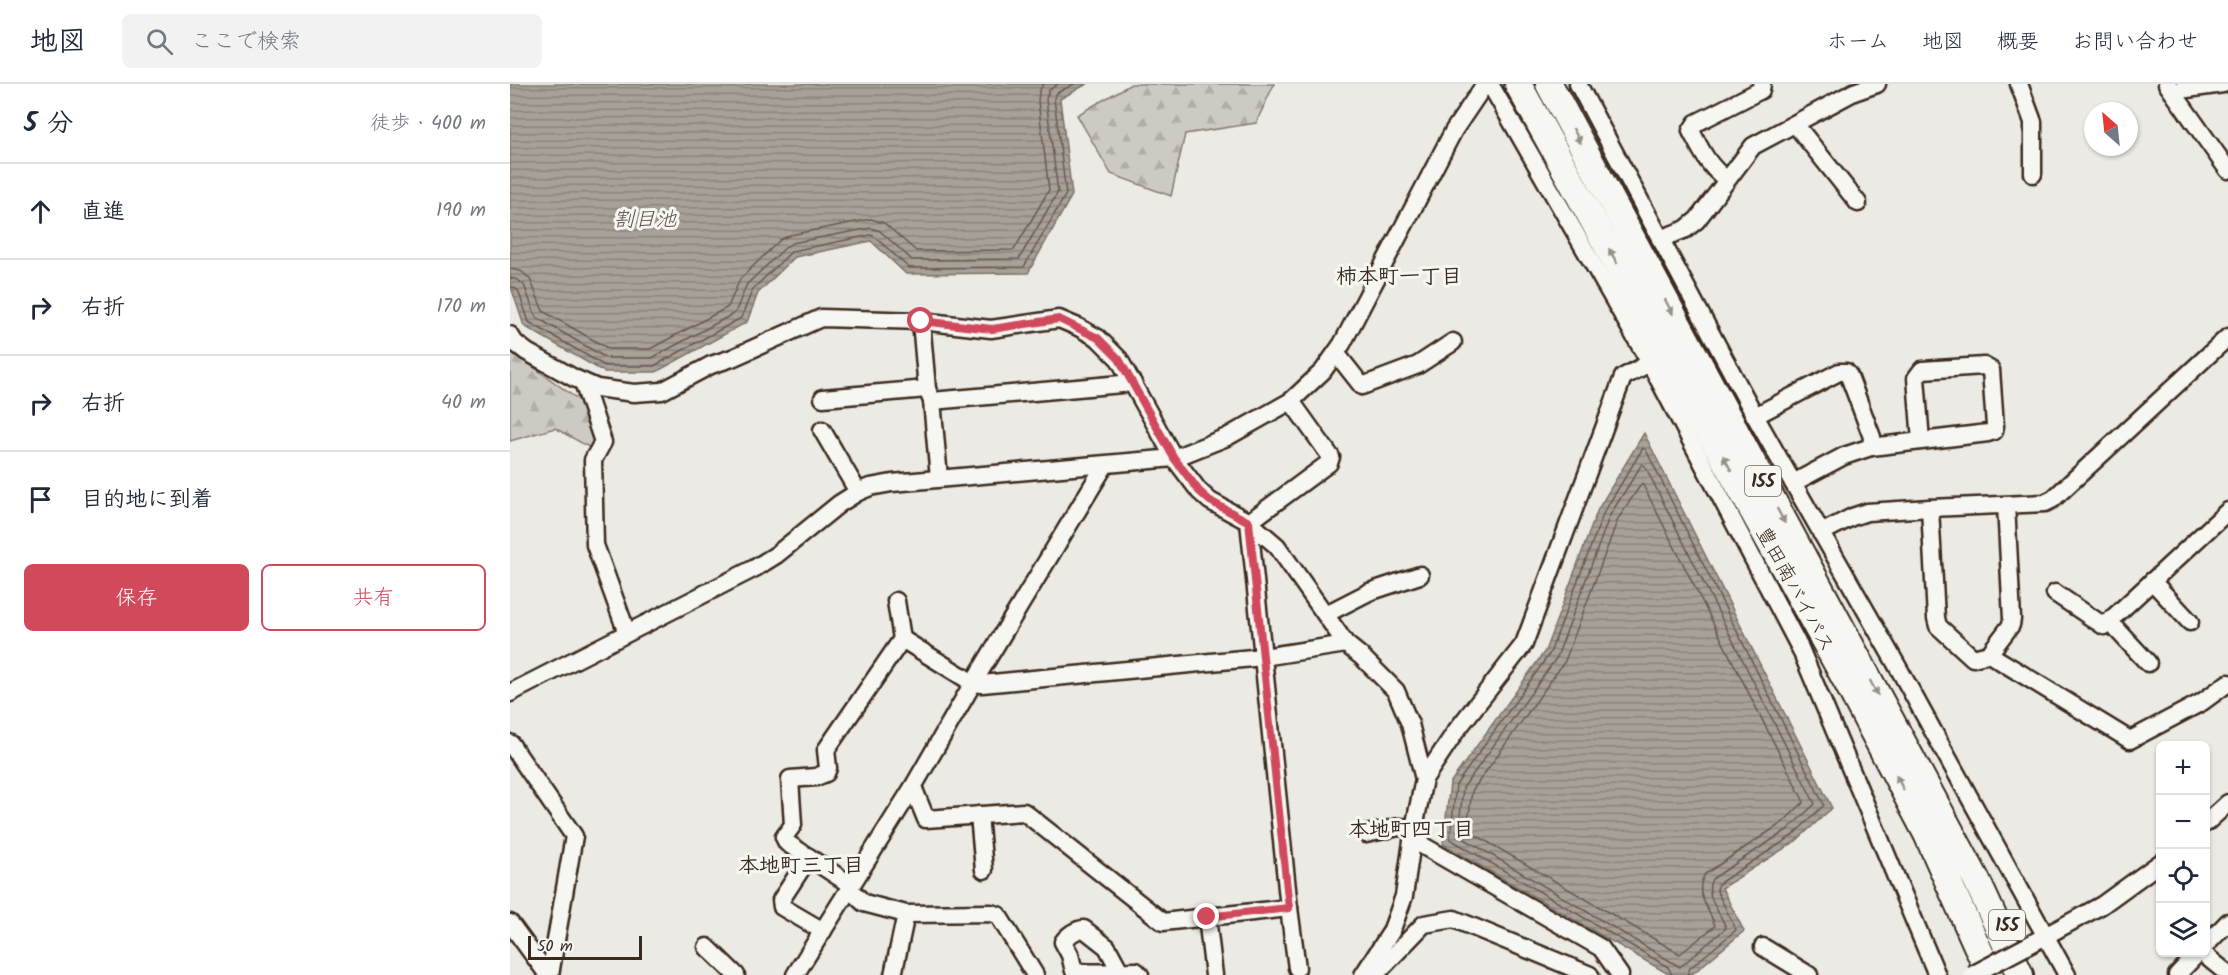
<!DOCTYPE html>
<html lang="ja">
<meta charset="utf-8">
<style>
:root{--surface:#fff;--page:#f2f2f3;--text:#1f2937;--muted:#747a83;--line:#e0e1e3;--accent:#d1495b}
body{margin:0;font-family:Kalam,"Klee One",sans-serif;background:var(--page);color:var(--text)}
.controls{position:absolute;right:18px;bottom:18px;display:grid;overflow:hidden;border-radius:9px;box-shadow:0 2px 4px #0004}
.controls button{width:54px;height:54px;display:grid;place-items:center;padding:0;border:0;border-bottom:2px solid var(--line);background:var(--surface);color:var(--text);font:30px sans-serif}
.compass{position:absolute;left:1574px;top:18px;width:54px;height:54px;border-radius:50%;background:var(--surface);box-shadow:0 2px 4px #0004;rotate:333deg}
.scale{position:absolute;left:18px;bottom:15px;width:114px;box-sizing:border-box;padding-left:6px;border:3px solid #3b2a1e;border-top:0;font-size:16px;line-height:21px;white-space:nowrap;color:#3b2a1e;-webkit-text-stroke:4px #f6f6f2;paint-order:stroke}
.stop{position:absolute;width:18px;height:18px;margin:-14px;border:4px solid #d1495b;border-radius:50%;background:#fff}
.stop.end{background:#d1495b;border-color:#fff;box-shadow:0 2px 6px #0008}
.list{margin:0;padding:0;list-style:none}
h2{display:flex;justify-content:space-between;align-items:center;height:78px;margin:0;padding:0 24px;font-size:26px}
h2 small{font-size:20px;font-weight:400;color:var(--muted)}
.list li{display:grid;grid-template-columns:39px 1fr auto;gap:18px;align-items:center;box-sizing:border-box;height:96px;padding:0 24px;border-top:2px solid var(--line)}
.list b{display:block;font-size:22px;white-space:nowrap}
.list em{font-size:20px;font-style:normal;color:var(--muted)}
.actions{display:flex;gap:12px;padding:18px 24px}
.actions a{flex:1;padding:14px 0;border:2px solid var(--accent);border-radius:9px;text-align:center;font-size:21px;color:var(--accent)}
.actions .main{background:var(--accent);color:#fff}
.icon{flex:none;width:33px;height:33px;fill:none;stroke:currentColor;stroke-width:2;stroke-linecap:round;stroke-linejoin:round}
.map{position:relative;flex:none;width:1718px;height:891px;overflow:hidden}
header{display:flex;align-items:center;gap:36px;box-sizing:border-box;height:84px;padding:0 30px;background:var(--surface);border-bottom:2px solid var(--line)}
header strong{font-size:28px}
nav{display:flex;gap:33px;margin-inline-start:auto;font-size:21px}
.search{width:420px;height:54px;background:var(--page);display:flex;align-items:center;gap:15px;box-sizing:border-box;padding:0 21px;border-radius:9px;color:var(--muted);font-size:22px}
main{display:flex}
aside{flex:1;background:var(--surface)}
.map>svg:first-child{display:block}
</style>
<header>
<strong>地図</strong>
<div class="search"><svg class="icon" aria-label="search" viewBox="0 0 24 24"><circle cx="10" cy="10" r="6"/><path d="M15 15l6 6"/></svg>ここで検索</div>
<nav><a>ホーム</a><a>地図</a><a>概要</a><a>お問い合わせ</a></nav>
</header>
<main>
<aside>
<h2>5 分<small>徒歩 · 400 m</small></h2>
<ul class="list">
<li><svg class="icon" aria-label="ahead" viewBox="0 0 24 24"><path d="M12 20V5M6 11l6-6 6 6"/></svg><div><b>直進</b></div><em>190 m</em></li>
<li><svg class="icon" aria-label="right" viewBox="0 0 24 24"><path d="M7 20v-9h11M14 6l5 5-5 5"/></svg><div><b>右折</b></div><em>170 m</em></li>
<li><svg class="icon" aria-label="right" viewBox="0 0 24 24"><path d="M7 20v-9h11M14 6l5 5-5 5"/></svg><div><b>右折</b></div><em>40 m</em></li>
<li><svg class="icon" aria-label="arrive" viewBox="0 0 24 24"><path d="M6 21V4h12l-3 4 3 4H6"/></svg><div><b>目的地に到着</b></div></li>
</ul>
<div class="actions"><a class="main">保存</a><a>共有</a></div>
</aside>
<div class="map">
<svg width="1718" height="891" viewBox="0 0 1718 891">
<defs>
<pattern id="forest-firs" width="22" height="20" patternUnits="userSpaceOnUse" patternTransform="scale(1.5)"><rect width="22" height="20" fill="#cdcac4"/><path d="M5 1l3.5 6h-7zM16 11l3.5 6h-7z" fill="#b1aea8"/></pattern>
<pattern id="water-rules" width="6" height="5" patternUnits="userSpaceOnUse" patternTransform="scale(1.5)"><rect width="6" height="5" fill="#a8a198"/><path d="M0 2.5h6" fill="none" stroke="#8a837b"/></pattern>
</defs>
<rect width="100%" height="100%" fill="#ebeae5"/>
<filter id="ink" filterUnits="userSpaceOnUse"><feTurbulence type="fractalNoise" baseFrequency=".0167" numOctaves="2"/><feDisplacementMap in="SourceGraphic" scale="12" xChannelSelector="R" yChannelSelector="G"/><feConvolveMatrix kernelMatrix="1 2 1 2 8 2 1 2 1" color-interpolation-filters="sRGB"/></filter>
<g filter="url(#ink)">
<!-- forest -->
<g fill="url(#forest-firs)" stroke="#847a71" stroke-width="1.5">
<path d="M621,0H764L746,39L675,50L661,112L601,90L567,31Z"/>
<path d="M0,266L81,325L84,366L45,344L0,357Z"/>
</g>
<!-- water -->
<g fill="url(#water-rules)" stroke="#7c7167" stroke-width="1.5">
<path d="M0,0H577L550,15L562,111L518,189L396,190L361,157L285,173L248,209L237,238L146,288H94L14,242L0,200Z"/>
<path d="M1134,349L1322,724L1286,757L1212,804L1234,847L1181,891H1160L933,760L940,699L1035,567L1088,425Z"/>
</g>
<g fill="none" stroke-linecap="round" stroke-linejoin="round">
<!-- shore -->
<g stroke="#675a4f" stroke-width="1.5">
<path d="M0,185L11,187L20,195L33,227L99,265H140L218,223L230,195L270,156L280,151L361,135L374,139L406,167L504,166L539,106L528,17L529,8L533,0"/>
<path d="M0,194L8,196L14,201L26,233L96,274H142L225,229L237,200L276,163L282,159L361,144L370,147L402,176L509,175L548,108L536,15L539,6L548,0"/>
<path d="M0,202L8,206L19,238L95,282H144L231,234L243,205L282,167L361,151L365,153L399,184L514,183L556,110L544,14L547,9L564,0"/>
<path d="M1132,380L1135,382L1305,720L1277,746L1202,795C1193,811 1211,829 1216,844L1170,883L948,751L953,704L1047,573L1100,431Z"/>
<path d="M1132,399L1294,718L1272,739L1195,790C1183,809 1199,823 1205,842L1170,870L957,746L962,707L1055,577L1108,435Z"/>
<path d="M1162,891L1158,883L940,755L946,701L1040,569L1094,428L1133,364L1136,366L1314,721L1282,752L1208,800L1207,807L1226,846L1180,884L1177,891"/>
</g>
<!-- minor casing -->
<g stroke="#3b2a1e" stroke-width="21">
<g id="minor">
<path d="M980,0L1140,279L1290,564L1427,891"/>
<path d="M1068,0L1245,332L1389,585L1557,891"/>
<path d="M1509,0L1523,38V90"/>
<path d="M1657,0L1718,86"/>
<path d="M1663,7L1713,0"/>
<path d="M1285,40L1348,119"/>
<path d="M1216,95C1198,82 1191,66 1181,47L1186,39L1251,6L1252,0"/>
<path d="M1150,155L1176,145L1187,136L1243,62L1344,8L1367,0"/>
<path d="M411,237L417,305L422,317L429,394"/>
<path d="M0,251L5,259L17,268L64,294L87,304L124,309L152,307L201,281L222,274L311,234L411,237L481,245L549,235L568,243L588,254L609,275L664,374L689,407L700,417L739,438L767,462L836,560L852,573L886,607L900,640L914,695"/>
<path d="M826,269L852,302L908,281L943,258"/>
<path d="M73,298L93,358L83,376L85,461L117,549"/>
<path d="M313,314L417,305"/>
<path d="M422,317L623,299"/>
<path d="M1245,332L1329,288H1336L1339,292L1362,353L1361,363L1334,372L1283,399"/>
<path d="M312,346L348,408"/>
<path d="M1361,363L1478,349L1484,347L1485,342L1481,286L1474,282L1412,286L1406,294L1411,357"/>
<path d="M1496,421L1502,535L1501,541L1479,570L1463,574L1428,542L1426,534L1420,424L1535,419L1543,415L1718,253"/>
<path d="M1311,449L1342,433L1357,428L1420,424"/>
<path d="M1642,497L1680,538"/>
<path d="M1545,509L1594,542L1718,427"/>
<path d="M816,530L859,508L910,491"/>
<path d="M1599,537L1638,579"/>
<path d="M392,555L463,599L472,600L753,573L836,560"/>
<path d="M1479,570L1620,656L1692,618L1718,599"/>
<path d="M0,609L245,484L266,471L329,420L348,408L360,403L382,399L664,374L717,353L781,317L813,287L832,260L944,46L975,0"/>
<path d="M0,659L64,752L40,891"/>
<path d="M403,703L416,735L514,728L653,838L779,824L739,438L819,379L821,373L781,317"/>
<path d="M469,731L474,786"/>
<path d="M1696,739L1718,719"/>
<path d="M856,750L889,743L904,744"/>
<path d="M903,756L1091,864L1110,891"/>
<path d="M299,773L271,816L272,823L313,847"/>
<path d="M341,801L277,759L274,753L283,741L280,695L306,693L316,689L318,684L316,666L392,555L386,517"/>
<path d="M339,805L354,819L396,830L481,829L488,831L525,891"/>
<path d="M779,824L787,884"/>
<path d="M697,833L704,891"/>
<path d="M0,839L38,891"/>
<path d="M1696,861L1718,838"/>
<path d="M1517,862L1592,821L1650,779"/>
<path d="M197,863L226,891"/>
<path d="M1253,863L1299,891"/>
<path d="M1691,868L1718,890"/>
<path d="M610,887L597,863L574,845C566,845 557,852 553,858L560,871L564,887C584,891 605,887 626,887L630,891"/>
<path d="M285,891L403,703L463,599L595,381"/>
<path d="M383,891L396,830"/>
<path d="M853,891L881,848L888,829L894,812L904,744L914,695L946,647L1014,560L1113,293L1140,279"/>
<path d="M865,891L914,840L944,835L1080,891"/>
<path d="M1667,891L1689,868"/>
</g>
</g>
<!-- highway casing -->
<g stroke="#3b2a1e" stroke-width="30">
<g id="highway">
<path d="M1008,0L1337,598L1417,750L1480,891"/>
<path d="M1039,0L1466,795L1510,891"/>
</g>
</g>
<!-- minor -->
<use href="#minor" stroke="#f6f6f2" stroke-width="16"/>
<!-- highway -->
<use href="#highway" stroke="#f6f6f2" stroke-width="26"/>
<!-- minor-bridge casing -->
<g stroke="#3b2a1e" stroke-width="21" stroke-linecap="butt">
<path id="minor-bridge" d="M1462,891L1517,862"/>
</g>
<!-- minor-bridge -->
<use href="#minor-bridge" stroke="#f6f6f2" stroke-width="16"/>
</g>
<!-- one-way arrows -->
<defs><path id="oneway-solid" d="M-6-.8H1V-3.2L6.5 0L1 3.2V.8H-6Z" transform="scale(1.5)"/></defs>
<g fill="#989088">
<use href="#oneway-solid" transform="translate(1067 52) rotate(62)"/>
<use href="#oneway-solid" transform="translate(1103 172) rotate(-119)"/>
<use href="#oneway-solid" transform="translate(1159 223) rotate(62)"/>
<use href="#oneway-solid" transform="translate(1217 379) rotate(-119)"/>
<use href="#oneway-solid" transform="translate(1271 432) rotate(62)"/>
<use href="#oneway-solid" transform="translate(1364 604) rotate(62)"/>
<use href="#oneway-solid" transform="translate(1390 699) rotate(-117)"/>
</g>
</g>
<g fill="none" stroke-linecap="round" stroke-linejoin="round" filter="url(#ink)">
<!-- route -->
<path stroke="#d1495b" stroke-width="8" d="M411,237L482,245L549,235L588,254L609,275L664,374L689,407L700,417L739,438L779,824L697,833"/>
</g>
<g text-anchor="middle" stroke-width="6" stroke-linejoin="round" paint-order="stroke">
<!-- shield labels -->
<g fill="#f6f6f2" stroke="#73675e" stroke-width="1.5">
<rect x="1235" y="382" width="36" height="30" rx="4.5"/>
<rect x="1479" y="826" width="36" height="30" rx="4.5"/>
</g>
<g font-size="18" font-weight="bold" fill="#3b2a1e">
<text x="1253" y="403">155</text>
<text x="1497" y="847">155</text>
</g>
<!-- street labels -->
<g font-size="20" fill="#3b2a1e" stroke="#f6f6f2">
<text transform="translate(1286 505) rotate(61)" y="7">豊田南バイパス</text>
</g>
<!-- water labels -->
<g font-size="21" font-style="italic" fill="#615449" stroke="#f6f6f2">
<text x="135" y="142">割目池</text>
</g>
<!-- neighbourhood labels -->
<g font-size="21" font-weight="bold" fill="#3b2a1e" stroke="#f6f6f2">
<text x="889" y="199">柿本町一丁目</text>
<text x="901" y="752">本地町四丁目</text>
<text x="291" y="788">本地町三丁目</text>
</g>
</g>
</svg>
<div class="controls">
<button>+</button>
<button>−</button>
<button><svg class="icon" aria-label="locate" viewBox="0 0 24 24"><circle cx="12" cy="12" r="6"/><path d="M12 2v4M12 18v4M2 12h4M18 12h4"/></svg></button>
<button><svg class="icon" aria-label="layers" viewBox="0 0 24 24"><path d="M12 4l9 5-9 5-9-5zM3 14l9 5 9-5"/></svg></button>
</div>
<svg class="compass" viewBox="-18 -18 36 36"><path d="M0-13l5 13h-10z" fill="#e53935"/><path d="M0 13l5-13h-10z" fill="#747a83"/></svg>
<div class="scale">50 m</div>
<div class="stop" style="left:411px;top:237px"></div>
<div class="stop end" style="left:697px;top:833px"></div>
</div>
</main>
